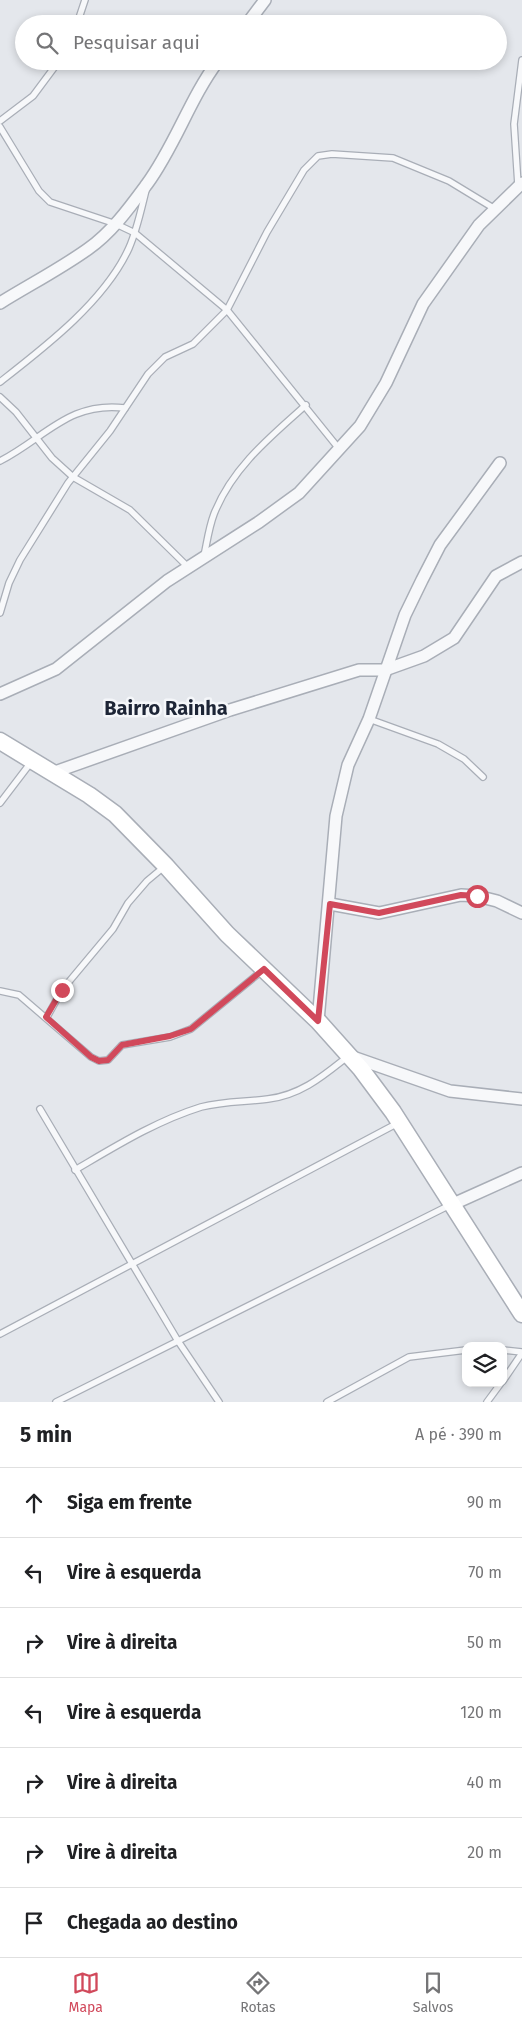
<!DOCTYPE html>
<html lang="pt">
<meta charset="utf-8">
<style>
:root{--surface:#fff;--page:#f6f6f6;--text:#202124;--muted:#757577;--line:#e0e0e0;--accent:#d1495b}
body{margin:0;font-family:"Fira Sans",sans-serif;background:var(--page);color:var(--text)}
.controls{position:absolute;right:15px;bottom:15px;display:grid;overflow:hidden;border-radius:10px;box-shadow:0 2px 8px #0003}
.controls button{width:45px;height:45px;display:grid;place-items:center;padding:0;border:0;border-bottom:1px solid var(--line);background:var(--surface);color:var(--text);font:25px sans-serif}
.stop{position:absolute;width:15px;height:15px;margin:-11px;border:4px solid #d1495b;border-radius:50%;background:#fff}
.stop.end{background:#d1495b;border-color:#fff;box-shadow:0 1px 5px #0008}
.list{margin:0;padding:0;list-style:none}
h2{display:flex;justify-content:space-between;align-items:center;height:65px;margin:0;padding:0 20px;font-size:21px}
h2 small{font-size:16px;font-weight:400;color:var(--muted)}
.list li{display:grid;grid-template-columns:32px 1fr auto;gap:15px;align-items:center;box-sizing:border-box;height:70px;padding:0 20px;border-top:1px solid var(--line)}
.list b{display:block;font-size:19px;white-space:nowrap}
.list em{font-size:16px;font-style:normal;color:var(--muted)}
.icon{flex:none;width:28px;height:28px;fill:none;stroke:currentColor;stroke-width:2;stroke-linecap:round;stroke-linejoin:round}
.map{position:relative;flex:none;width:522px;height:1402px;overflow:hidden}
.search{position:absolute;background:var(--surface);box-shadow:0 2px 8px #0003;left:15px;right:15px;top:15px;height:55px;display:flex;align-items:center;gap:12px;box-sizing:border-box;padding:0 18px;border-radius:28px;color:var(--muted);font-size:19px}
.sheet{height:555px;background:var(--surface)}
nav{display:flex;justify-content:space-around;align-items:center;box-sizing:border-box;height:70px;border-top:1px solid var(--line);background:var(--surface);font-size:14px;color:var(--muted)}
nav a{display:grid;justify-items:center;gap:2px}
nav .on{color:var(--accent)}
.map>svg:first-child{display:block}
</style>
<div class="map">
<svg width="522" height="1402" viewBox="0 0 522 1402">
<rect width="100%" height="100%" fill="#e4e7ec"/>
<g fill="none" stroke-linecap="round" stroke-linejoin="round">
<!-- lane casing -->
<g stroke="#a9aeb7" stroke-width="8">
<g id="lane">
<path d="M77,24L85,0"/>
<path d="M0,121L33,96L59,61"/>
<path d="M0,127L39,191L50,202L116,224L135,233L227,310L340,450"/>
<path d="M518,185L514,124L522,60"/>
<path d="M0,382C45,347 105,301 129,248C137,230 141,210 146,190"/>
<path d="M0,397L16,412L52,458L73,477L130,510L188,567"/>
<path d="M0,461C45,438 69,401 125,408"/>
<path d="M204,556C207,542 209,527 214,514C232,468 270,437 306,405"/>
<path d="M0,613L9,583L20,560L68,483L110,431L148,374L165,357L193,344L227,310L267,232L304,170L318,156L332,154L393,158L449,181L495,209"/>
<path d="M369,719L438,744L464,759L483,777"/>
<path d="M0,803L32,761"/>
<path d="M0,991L19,995L91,1057L99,1061L108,1060L122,1045L170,1037L191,1029L263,970"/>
<path d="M47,1017L62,990L113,929L128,903L147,881L165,866"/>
<path d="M40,1109L178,1341L219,1402"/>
<path d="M75,1170C116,1146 156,1121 201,1107C224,1101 245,1102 268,1099C301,1095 323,1076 347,1057"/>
<path d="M0,1334L398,1123"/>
<path d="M503,1350L522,1352"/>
<path d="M503,1381L522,1353"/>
<path d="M56,1402L450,1205"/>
<path d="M327,1402L409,1357L466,1350"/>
<path d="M487,1402L501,1383"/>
</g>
</g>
<!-- street casing -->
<g stroke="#a9aeb7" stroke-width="14">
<g id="street">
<path d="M247,24L265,0"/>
<path d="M0,303C29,285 60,269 88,249C112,232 130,207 147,184C175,146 190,98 218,61"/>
<path d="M0,694L56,669L167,581L259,522L299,493L360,426L386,383L423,304L479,225L522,183"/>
<path d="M52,773L230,710L359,670H385L424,656L454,638L496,576L522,562"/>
<path d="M330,904L379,913L461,895L477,896L497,901L522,913"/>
<path d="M318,1021L336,816L348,765L369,719L405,615L422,580L440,545L500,463"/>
<path d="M350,1056L450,1091L522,1099"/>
<path d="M451,1205L522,1173"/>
</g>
</g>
<!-- secondary casing -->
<g stroke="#a9aeb7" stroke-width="19">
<path id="secondary" d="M0,741L89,795L115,814L166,866L227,934L318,1021L361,1069L393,1112L522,1314"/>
</g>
<!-- lane -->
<use href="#lane" stroke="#f7f8fa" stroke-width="5.5"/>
<!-- street -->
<use href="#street" stroke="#f7f8fa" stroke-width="11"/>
<!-- secondary -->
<use href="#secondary" stroke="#fff" stroke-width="16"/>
</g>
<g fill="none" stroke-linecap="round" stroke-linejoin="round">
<!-- route -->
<path stroke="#d1495b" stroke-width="6" d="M62,990L46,1017L91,1057L99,1061L108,1060L122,1045L170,1036L191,1029L264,969L318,1021L330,904L379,913L461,895L477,896"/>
</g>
<g text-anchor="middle" stroke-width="5" stroke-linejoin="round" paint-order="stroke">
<!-- quarter labels -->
<g font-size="20" font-weight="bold" fill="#1d2536" stroke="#f4f6f9">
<text x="166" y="715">Bairro Rainha</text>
</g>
</g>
</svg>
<div class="controls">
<button><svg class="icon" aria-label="layers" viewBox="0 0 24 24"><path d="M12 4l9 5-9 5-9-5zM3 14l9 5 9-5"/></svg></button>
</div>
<div class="stop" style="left:477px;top:896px"></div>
<div class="stop end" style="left:62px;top:990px"></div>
<div class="search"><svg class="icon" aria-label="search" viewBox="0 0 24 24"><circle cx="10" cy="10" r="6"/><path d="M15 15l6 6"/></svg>Pesquisar aqui</div>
</div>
<section class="sheet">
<h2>5 min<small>A pé · 390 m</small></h2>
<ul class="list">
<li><svg class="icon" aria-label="ahead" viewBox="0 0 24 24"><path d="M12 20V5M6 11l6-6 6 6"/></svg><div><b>Siga em frente</b></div><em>90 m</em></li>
<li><svg class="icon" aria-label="left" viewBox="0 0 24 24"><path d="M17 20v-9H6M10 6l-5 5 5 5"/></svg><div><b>Vire à esquerda</b></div><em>70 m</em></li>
<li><svg class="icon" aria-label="right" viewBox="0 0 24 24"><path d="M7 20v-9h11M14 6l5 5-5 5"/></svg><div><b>Vire à direita</b></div><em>50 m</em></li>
<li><svg class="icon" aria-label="left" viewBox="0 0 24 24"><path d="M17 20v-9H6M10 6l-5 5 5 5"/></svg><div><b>Vire à esquerda</b></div><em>120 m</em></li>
<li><svg class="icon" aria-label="right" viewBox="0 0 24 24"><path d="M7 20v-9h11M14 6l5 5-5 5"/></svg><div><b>Vire à direita</b></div><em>40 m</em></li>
<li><svg class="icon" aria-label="right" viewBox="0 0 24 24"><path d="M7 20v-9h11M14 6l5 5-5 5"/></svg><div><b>Vire à direita</b></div><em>20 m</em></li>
<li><svg class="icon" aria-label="arrive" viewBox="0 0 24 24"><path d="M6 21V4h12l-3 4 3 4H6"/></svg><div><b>Chegada ao destino</b></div></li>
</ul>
</section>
<nav>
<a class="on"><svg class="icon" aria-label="map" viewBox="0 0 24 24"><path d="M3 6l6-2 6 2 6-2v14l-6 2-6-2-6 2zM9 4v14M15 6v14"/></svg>Mapa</a>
<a><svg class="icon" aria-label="directions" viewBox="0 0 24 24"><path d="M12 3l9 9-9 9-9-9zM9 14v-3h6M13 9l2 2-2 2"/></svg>Rotas</a>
<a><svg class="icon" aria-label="saved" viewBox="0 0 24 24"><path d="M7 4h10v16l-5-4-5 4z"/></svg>Salvos</a>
</nav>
